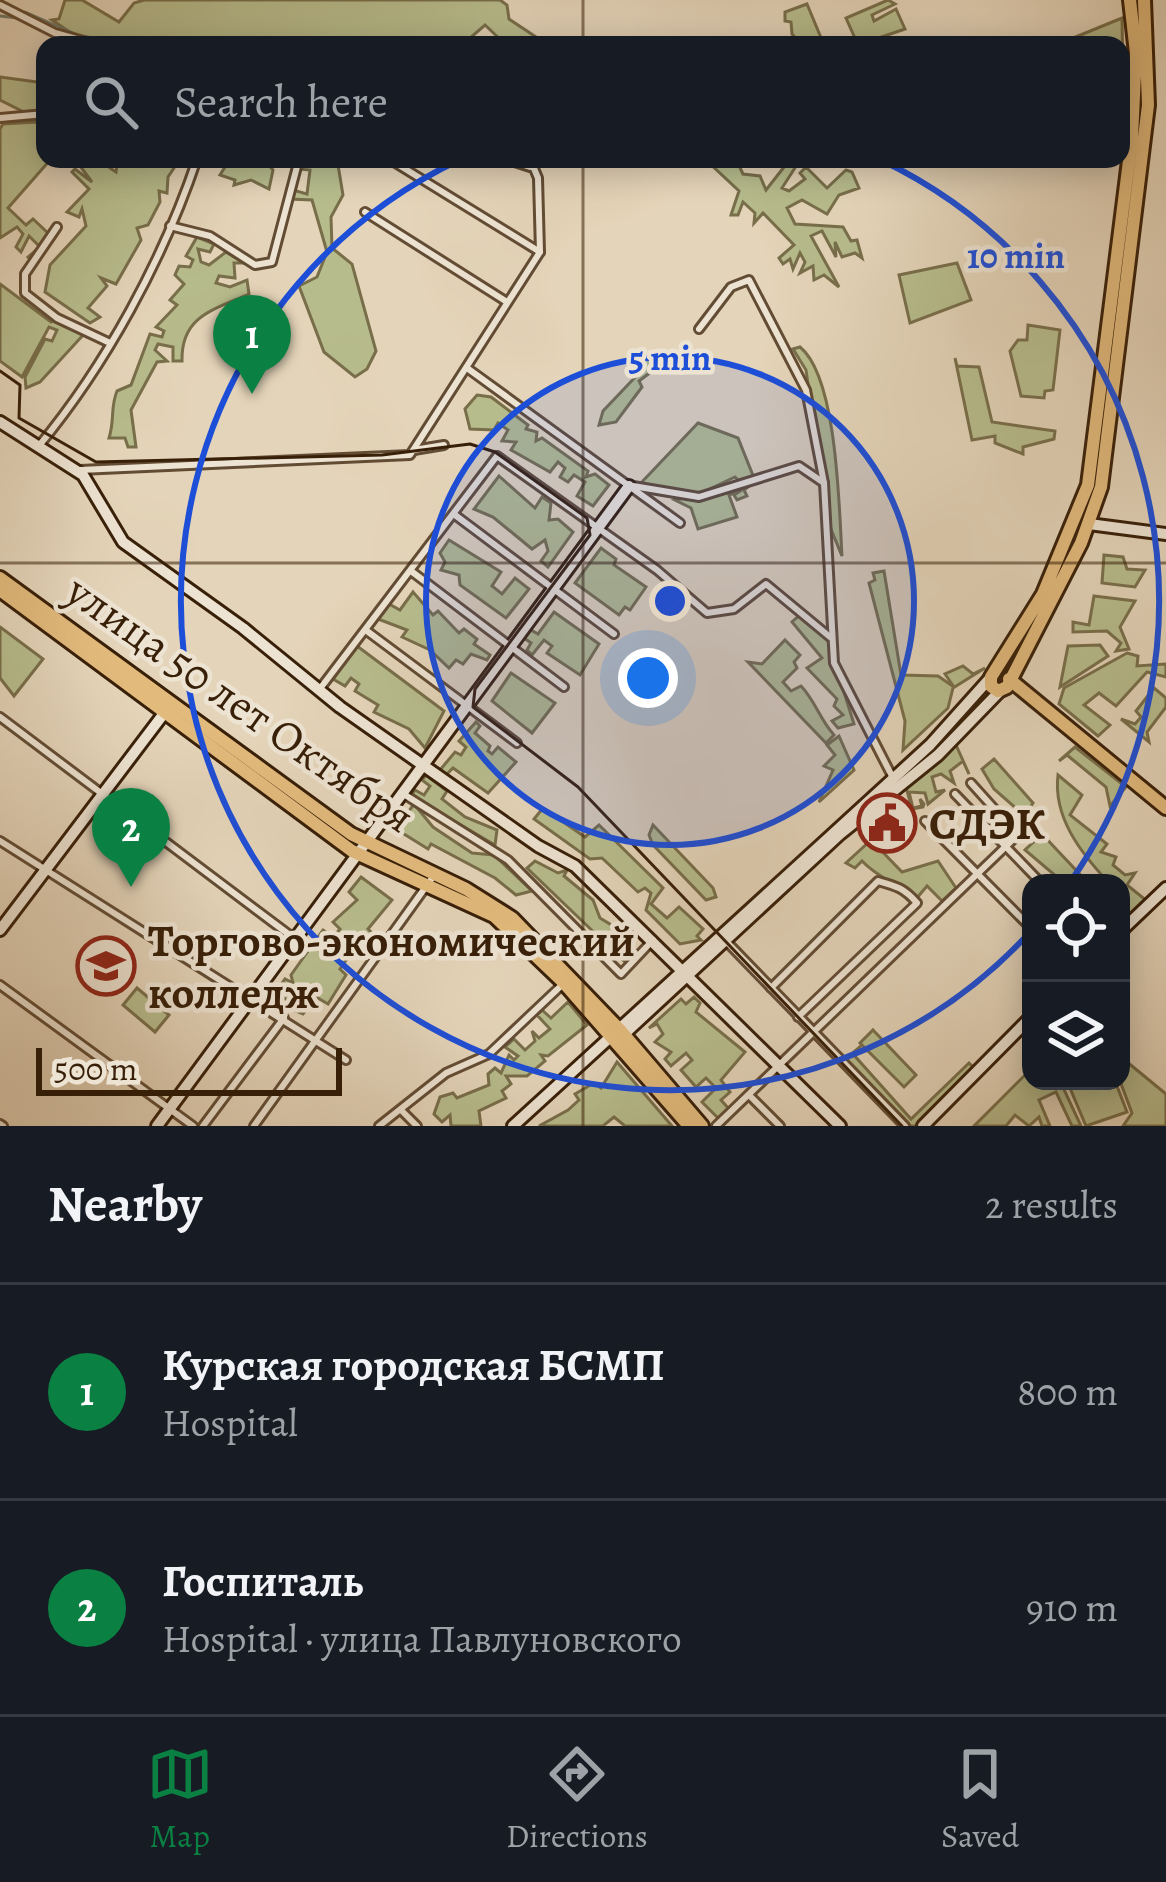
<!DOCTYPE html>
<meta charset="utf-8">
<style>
:root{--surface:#171b24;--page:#242831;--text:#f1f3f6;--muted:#9ea1a6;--line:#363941;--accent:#0b8043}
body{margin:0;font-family:Alegreya,serif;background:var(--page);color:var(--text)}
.controls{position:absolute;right:36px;bottom:36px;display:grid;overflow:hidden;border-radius:24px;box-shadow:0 6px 30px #0003}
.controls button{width:108px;height:108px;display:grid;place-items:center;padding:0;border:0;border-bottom:3px solid var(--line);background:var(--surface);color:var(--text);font:60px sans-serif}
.scale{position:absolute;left:36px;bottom:30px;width:306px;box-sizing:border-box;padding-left:12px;border:6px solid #381f08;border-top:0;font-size:33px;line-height:42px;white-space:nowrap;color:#381f08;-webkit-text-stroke:9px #ede3d2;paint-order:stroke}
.you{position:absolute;left:648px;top:678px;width:42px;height:42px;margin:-30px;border:9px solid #fff;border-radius:50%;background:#1a73e8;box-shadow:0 0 0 18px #1a73e833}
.badge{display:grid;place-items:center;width:78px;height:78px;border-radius:50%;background:var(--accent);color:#fff;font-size:39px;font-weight:700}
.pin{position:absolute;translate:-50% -99px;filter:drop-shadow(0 3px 6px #0008)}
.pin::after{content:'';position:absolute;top:63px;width:42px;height:36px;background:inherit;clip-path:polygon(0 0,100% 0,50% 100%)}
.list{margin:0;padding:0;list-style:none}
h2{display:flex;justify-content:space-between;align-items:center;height:156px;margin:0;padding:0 48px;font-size:51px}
h2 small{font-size:39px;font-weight:400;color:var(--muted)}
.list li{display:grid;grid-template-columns:78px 1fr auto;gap:36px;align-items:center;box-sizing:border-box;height:216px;padding:0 48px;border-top:3px solid var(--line)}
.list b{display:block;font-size:45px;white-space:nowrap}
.list p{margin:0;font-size:39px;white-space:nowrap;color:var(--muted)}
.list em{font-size:39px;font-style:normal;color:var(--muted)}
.icon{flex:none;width:66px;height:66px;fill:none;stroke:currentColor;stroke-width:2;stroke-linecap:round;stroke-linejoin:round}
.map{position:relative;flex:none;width:1166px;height:1126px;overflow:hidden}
.search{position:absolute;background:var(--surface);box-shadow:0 6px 30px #0003;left:36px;right:36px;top:36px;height:132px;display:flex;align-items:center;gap:30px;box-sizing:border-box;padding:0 42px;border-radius:24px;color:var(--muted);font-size:45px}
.sheet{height:588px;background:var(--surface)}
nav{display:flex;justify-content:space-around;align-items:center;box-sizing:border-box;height:168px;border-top:3px solid var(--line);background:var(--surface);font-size:33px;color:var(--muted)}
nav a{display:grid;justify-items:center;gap:6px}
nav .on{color:var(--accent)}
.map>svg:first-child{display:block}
</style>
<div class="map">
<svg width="1166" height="1126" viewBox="0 0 1166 1126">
<rect width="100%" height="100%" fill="#e4d4b9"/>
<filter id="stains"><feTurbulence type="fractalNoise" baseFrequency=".00167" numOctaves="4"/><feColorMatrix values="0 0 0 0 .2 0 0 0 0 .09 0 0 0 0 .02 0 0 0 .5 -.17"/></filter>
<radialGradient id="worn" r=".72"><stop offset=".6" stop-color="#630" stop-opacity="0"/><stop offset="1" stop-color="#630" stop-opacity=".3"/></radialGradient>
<!-- green -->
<g fill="#b7bc8d" stroke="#786e4a" stroke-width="3">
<path d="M65,0H82L119,22L134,3L144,0H500L507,5L509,19L536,37L504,43L485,25L462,45H89L52,20L59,19Z"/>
<path d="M888,0L895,4L872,15L874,21L896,9L905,29L858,45L846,18Z"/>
<path d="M807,4L824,45H802L792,34L791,22L785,21V12Z"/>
<path d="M1122,18L1123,80L1121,45H1056Z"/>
<path d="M0,77L45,83V111L26,113L0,100Z"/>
<path d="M37,122L45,125V159H51L8,208L26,225L33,219L50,235L31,260L28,257L40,247L29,236L21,252L16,247L23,234L17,227L0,238V129L3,124Z"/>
<path d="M85,159H111L110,168L116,172L118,159H180L168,177L167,193L159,191L160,202L148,225L137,228L141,240L116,284L101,278L107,286L88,308L100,317L90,323L45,292L50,265L86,226L82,209L79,217L67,212L89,189L72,172L75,169L92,182L80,166Z"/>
<path d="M230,159H263L273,170L269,189L251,180L234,185L235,180L220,175Z"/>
<path d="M301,159H337L343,195L331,217L332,248L352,264L376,351L367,369L355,377L324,352L299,286L317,277L327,252L312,200L290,199L293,190L307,194L310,170L298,169Z"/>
<path d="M705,159H736L743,174L760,176L766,190L788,162L800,160L782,188L789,191L805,179L800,173L806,167L827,188L846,170L852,172L859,188L839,195L827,214L802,200L787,208L795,224L843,227L851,241L857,240L862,258L855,253L842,257L835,242L836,257L822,231L811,236L839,287L824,275L814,280L813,266L800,273L805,262L800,253L793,269L790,259L783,264L779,258L794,245L763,213L754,223L755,213L743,202L738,215H731L739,191Z"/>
<path d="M197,237L214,244L210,252L198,249L201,262L209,265L226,252L244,263H234L235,278L219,276L216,283L230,287L247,280L249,294C213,310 181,316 182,361H173V347L158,344L155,350L167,361L157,362L131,410L136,447H128L125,438H109C115,419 110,408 117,391L131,385L150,334L162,337L164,331L156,327L177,305L170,300L184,284L175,275L179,266L190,267L193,260L186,256Z"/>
<path d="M957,263L971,300L910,323L899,275Z"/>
<path d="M0,284L51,322L57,319L85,333L40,382L26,388L25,377L45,339L52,341L57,330L49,327L22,377L0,361Z"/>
<path d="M1028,325L1060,330L1053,390L1045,391L1044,398L1021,396L1010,351L1018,340H1027Z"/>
<path d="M800,347C837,377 839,505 842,556L828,522L806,370L793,349Z"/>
<path d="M647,354L661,362H654L655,369L639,381L642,387L616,422L599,425L603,411L642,370L641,364L633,362Z"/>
<path d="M955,358L957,366L979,367L992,422L1055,431L1054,439L1023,447V454L995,443V436L972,440Z"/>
<path d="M477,395L491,397L528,425L526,429L537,432L536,441L542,438L588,471L586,477L595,474L609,485L593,506L577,496L585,482L574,475L568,482L560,477L565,468L558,462L550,472L511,450L516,442L502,441L508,430L498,423L494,430L470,429L465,409Z"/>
<path d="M698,423L738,438L754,478L741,483L735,477L699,494L640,484Z"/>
<path d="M499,476L535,508L542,497L551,503L549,520L558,519L573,532L548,567L541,561L548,551L545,540L532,549L493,517L474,509Z"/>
<path d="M753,483L744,490L747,496L737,500L734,495L742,490L729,495L737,517L698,529L691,508L675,500Z"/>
<path d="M449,540L501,572L492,586L502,594L515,578L529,589L506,618L460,585L459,575L441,570L445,562L440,553Z"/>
<path d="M601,548L616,559L614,565L646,587L630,610L625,607L619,615L575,583Z"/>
<path d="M1104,555L1123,557L1127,569L1145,570L1135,587L1102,583Z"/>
<path d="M884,571L901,675L938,676L954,687L945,674L963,666L973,674L985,668L953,688L948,708L903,750L905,721L869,583L875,580L873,573Z"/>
<path d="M413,592L433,615L438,611L459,633L464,629L477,639L474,644L490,655L487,660L471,654L463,664L456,660L449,668L430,650L402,637L407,630L378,619L389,604L400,610Z"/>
<path d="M1094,596L1135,601L1120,627L1129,649L1116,651L1121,643L1107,631L1073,632V622L1089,625Z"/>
<path d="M554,612L599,644L580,675L547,653L552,646L544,640L532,655L527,650L531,643L524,638L531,630L538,634Z"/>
<path d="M801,614L827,638L854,724L838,728L832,721L843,715L834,706L837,699L807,668L822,658L792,622Z"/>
<path d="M0,627L43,659L14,696L0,678Z"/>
<path d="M785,640L800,655L794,662L797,668L783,682L791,691L801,686C816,702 819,718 834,735L826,743L748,662L762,664Z"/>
<path d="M1100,645L1108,656L1060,687L1068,646Z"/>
<path d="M357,646L444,711L425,748L409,729L374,712L378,705L355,691L359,684L351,678L345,686L333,679Z"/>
<path d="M1127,653L1138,656L1137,666L1166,664V677L1147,672L1116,706L1099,693L1084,705L1110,725L1098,736L1059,704L1064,688Z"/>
<path d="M511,673L555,703L532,733L492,701Z"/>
<path d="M1154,688L1166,698V707L1147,732L1149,742L1121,719L1135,724L1141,717L1136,711Z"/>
<path d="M476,722L480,726L475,733L490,746L488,751L492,754L498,747L516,762L488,793L453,768L446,775L440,770L455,752L461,755L466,747L459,741Z"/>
<path d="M839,736L854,770L819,802L833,770L824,766L835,755L827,745Z"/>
<path d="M955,744L956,745L969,774L963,761L950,771L954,783L941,774L932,777L936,792L945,790L928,804L925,793L909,792L913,808L922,806L920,799L924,804L923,807L912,809L906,787Z"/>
<path d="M1075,747L1126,787L1110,806L1106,787L1067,755L1059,761Z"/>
<path d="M994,759L1033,803L1025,816L994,789L982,769Z"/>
<path d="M426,775L447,791L442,799L465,817L497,830L495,845L411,796L415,790L424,795L430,786L422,780Z"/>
<path d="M1058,775L1082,795L1070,815L1107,844L1101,852L1116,857L1113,865L1125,875L1135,873L1127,885L1147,901L1129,916L1123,910L1128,905L1121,883H1109C1080,852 1053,817 1058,775Z"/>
<path d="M414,804L433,827L472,853L494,855L532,891L516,895L495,878L431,844L428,849L396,829Z"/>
<path d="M543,808L585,837L599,825L663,888L651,904L667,918L679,907L703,929L697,936L701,940L680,944L646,910L651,893L645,888L638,892L602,858L590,859L534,819Z"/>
<path d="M653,825L713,888L716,897L706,900L653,845L649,835Z"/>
<path d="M1042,834L1088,883H1064L1025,850Z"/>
<path d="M871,840L902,872L938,861L956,888L942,901L927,886L916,899C899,883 880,880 862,861L855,868L846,863Z"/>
<path d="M535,861L558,873L567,870L564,876L593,900L600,918L626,934L622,939L637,954L627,964L527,868Z"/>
<path d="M361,877L392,900L368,929L375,936L366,949L357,944L340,969L346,975L328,1004L316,997L303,1014L296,1011L303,1000L298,997L292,1004L276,992L285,979L293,983L291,975L323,930L333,937L340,929L333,922L357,900L349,892Z"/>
<path d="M137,988L169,1015L155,1032L123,1005Z"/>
<path d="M694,997L700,1003L696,1012L745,1052L721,1080L730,1092L721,1100L729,1109L719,1119L702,1102L716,1088L706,1078L696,1087L681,1070L692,1060L686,1053L671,1066L665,1059L671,1052L655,1042L663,1034L657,1024L649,1028L681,999L686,1004Z"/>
<path d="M568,1002L587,1025L548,1056L541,1055L545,1061L527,1076H506L511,1084L502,1091L506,1098L479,1111L481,1126H451L450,1115L442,1122L434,1114L440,1097L453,1093L457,1098L489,1085L488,1074L495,1068L501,1073L509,1055L514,1060L518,1056L505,1047L514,1039L525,1050L535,1041L532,1031L539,1038L550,1029L537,1015L542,1010L551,1018Z"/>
<path d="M873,1030L916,1075L904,1087L860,1043Z"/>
<path d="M861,1046L853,1054L911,1119L969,1063L975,1069L916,1126H907L843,1061Z"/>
<path d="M1121,1057L1166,1094V1126H1123L1132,1113L1120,1081Z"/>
<path d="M617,1062L672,1126H625L614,1117L603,1126H539L568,1110L579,1100L575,1094L594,1083L601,1088Z"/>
<path d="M1031,1069V1081H1060L1081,1126H1072L1056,1092L1039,1100L1050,1126H1042L1039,1117L1029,1126L1015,1115L1006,1126H974Z"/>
<path d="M1067,1081H1115L1127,1112L1086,1126Z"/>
</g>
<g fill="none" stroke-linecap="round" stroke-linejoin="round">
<!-- stream -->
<g stroke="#707b6c" stroke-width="3">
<path d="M25,12L80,36L143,45"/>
<path d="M0,16L18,18"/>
<path d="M147,45H157"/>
<path d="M175,45H219"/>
<path d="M241,45H256"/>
</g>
<!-- street casing -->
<g stroke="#634c34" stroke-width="12">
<g id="street">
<path d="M0,5L55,33L98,45"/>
<path d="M0,118L45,114"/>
<path d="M389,159L540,252"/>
<path d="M505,159L530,167"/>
<path d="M365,212L507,302"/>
<path d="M170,226L210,236L255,265L272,262L299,159"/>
<path d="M57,227L25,274V293L57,318L110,343"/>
<path d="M699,329L731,287L749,280L806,390L824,483L834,663L893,778"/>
<path d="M467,368L680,523"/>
<path d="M38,447C106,365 163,260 197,159"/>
<path d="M414,450L444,445"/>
<path d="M80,470L410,455L540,252L538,178L530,159"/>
<path d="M633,486L699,497L799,466L824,483"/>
<path d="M455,515L614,634"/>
<path d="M411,571L564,687"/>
<path d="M367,631L517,743"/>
<path d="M319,690L497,456L657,570L707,613L734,609L766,584L830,637"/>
<path d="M0,717L295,939"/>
<path d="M971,783L1017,834"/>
<path d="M402,793L508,860L621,974L653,940"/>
<path d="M955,794L1041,883"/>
<path d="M925,821L1031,928"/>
<path d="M0,841L346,1060"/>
<path d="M724,939L905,1126"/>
<path d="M0,985L193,1126"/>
<path d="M771,988L878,881C896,886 904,888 917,903L798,1017"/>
<path d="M750,1096L780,1126"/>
<path d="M402,1111L417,1126"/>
<path d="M0,1124L3,1126"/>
<path d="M203,1126L284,1018"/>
<path d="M254,1126L435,874"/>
<path d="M379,1126L446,1073L489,1054L564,983"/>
<path d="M716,1126L1030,823"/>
</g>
</g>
<!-- secondary casing -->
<g stroke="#381f08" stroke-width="16">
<g id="secondary">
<path d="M0,422L83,475L123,542L243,628L340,707L538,846L575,866L840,1126"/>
<path d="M1089,524L1166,534"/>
<path d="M0,930L165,712"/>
<path d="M1121,931L1166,888"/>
<path d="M622,1036L840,834L938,755L1000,691"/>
<path d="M157,1126L629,486"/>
<path d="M513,1126L930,745L991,677"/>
<path d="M923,1126L1031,1017"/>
</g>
</g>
<!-- primary casing -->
<g stroke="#381f08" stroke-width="18">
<g id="primary">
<path d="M1130,0L1136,53L1132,137L1088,485L1043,594L991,677V686L998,691L1007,687L1081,543L1101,487L1148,105L1144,0"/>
<path d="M0,578L351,834L466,889L512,918L620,1030L702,1126"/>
<path d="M0,590L352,851L494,916L564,983L689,1126"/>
<path d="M1009,679L1166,808"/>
</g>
</g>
<!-- street -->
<use href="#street" stroke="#ede3d2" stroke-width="6"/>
<!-- secondary -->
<use href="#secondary" stroke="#ede3d2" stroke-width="10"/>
<!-- primary -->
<use href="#primary" stroke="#e2ba7c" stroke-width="12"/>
<!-- tram -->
<path stroke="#381f08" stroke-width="3" d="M0,371L20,385L19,418L96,462L382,455L470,444L495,452L587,518L590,535L475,689L473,707L578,787L902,1126"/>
</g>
<!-- grid -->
<path fill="none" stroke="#381f08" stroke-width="3" stroke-opacity="0.55" d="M583,0V45M583,159V1126M0,563H1166"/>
<!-- distance rings -->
<circle cx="670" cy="601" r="244" fill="#1d4ed8" fill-opacity=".12"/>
<g fill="none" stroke="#1d4ed8" stroke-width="6">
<circle cx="670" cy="601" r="244"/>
<path d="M1031 931A489 489 0 1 1 459 160M881 160A489 489 0 0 1 1071 881"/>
</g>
<!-- icons -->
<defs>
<g id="civic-ring" transform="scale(3)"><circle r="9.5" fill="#ede3d2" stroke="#8f2418" stroke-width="1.5"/><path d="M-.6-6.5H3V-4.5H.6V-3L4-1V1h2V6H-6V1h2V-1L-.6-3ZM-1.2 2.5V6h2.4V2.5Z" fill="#8f2418"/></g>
<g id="university-ring" transform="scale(3)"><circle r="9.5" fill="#ede3d2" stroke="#8f2418" stroke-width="1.5"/><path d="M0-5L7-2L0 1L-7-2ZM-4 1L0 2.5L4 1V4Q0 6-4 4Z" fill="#8f2418"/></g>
</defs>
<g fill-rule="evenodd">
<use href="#civic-ring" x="887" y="823"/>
<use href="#university-ring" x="106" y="966"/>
</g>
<g text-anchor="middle" stroke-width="9" stroke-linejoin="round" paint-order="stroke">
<!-- street labels -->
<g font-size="45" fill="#381f08" stroke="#ede3d2">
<text transform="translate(241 703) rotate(35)" y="16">улица 50 лет Октября</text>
</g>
<!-- poi labels -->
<g font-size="45" font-weight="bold" fill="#381f08" stroke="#ede3d2" text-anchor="start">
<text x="929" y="839">СДЭК</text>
<text x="148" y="956">Торгово-экономический<tspan x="148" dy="52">колледж</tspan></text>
</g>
</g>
<circle cx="670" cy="601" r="18" fill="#1d4ed8" stroke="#ede3d2" stroke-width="6"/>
<g font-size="36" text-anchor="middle" font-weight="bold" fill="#1d4ed8" stroke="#ede3d2" stroke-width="9" stroke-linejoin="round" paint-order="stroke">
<text x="1016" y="268">10 min</text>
<text x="670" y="370">5 min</text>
</g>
<rect width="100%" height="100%" filter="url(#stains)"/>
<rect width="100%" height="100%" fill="url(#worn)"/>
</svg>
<div class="controls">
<button><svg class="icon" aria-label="locate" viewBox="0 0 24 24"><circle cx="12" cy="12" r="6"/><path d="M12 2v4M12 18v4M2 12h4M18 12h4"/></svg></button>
<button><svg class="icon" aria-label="layers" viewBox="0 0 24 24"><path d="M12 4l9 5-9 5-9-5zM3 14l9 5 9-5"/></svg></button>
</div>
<div class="scale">500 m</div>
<div class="you"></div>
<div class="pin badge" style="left:252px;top:394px">1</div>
<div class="pin badge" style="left:131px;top:887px">2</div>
<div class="search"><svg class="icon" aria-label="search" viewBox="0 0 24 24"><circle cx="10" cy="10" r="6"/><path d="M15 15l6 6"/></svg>Search here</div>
</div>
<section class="sheet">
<h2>Nearby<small>2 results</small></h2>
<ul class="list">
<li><span class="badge">1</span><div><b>Курская городская БСМП</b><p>Hospital</p></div><em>800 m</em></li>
<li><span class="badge">2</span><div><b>Госпиталь</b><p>Hospital · улица Павлуновского</p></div><em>910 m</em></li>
</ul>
</section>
<nav>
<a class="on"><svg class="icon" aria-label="map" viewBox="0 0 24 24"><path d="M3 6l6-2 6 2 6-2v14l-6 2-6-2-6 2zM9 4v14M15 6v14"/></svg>Map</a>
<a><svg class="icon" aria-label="directions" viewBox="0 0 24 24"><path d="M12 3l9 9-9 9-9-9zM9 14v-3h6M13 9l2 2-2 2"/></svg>Directions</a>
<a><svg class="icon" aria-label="saved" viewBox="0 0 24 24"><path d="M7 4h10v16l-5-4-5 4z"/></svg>Saved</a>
</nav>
